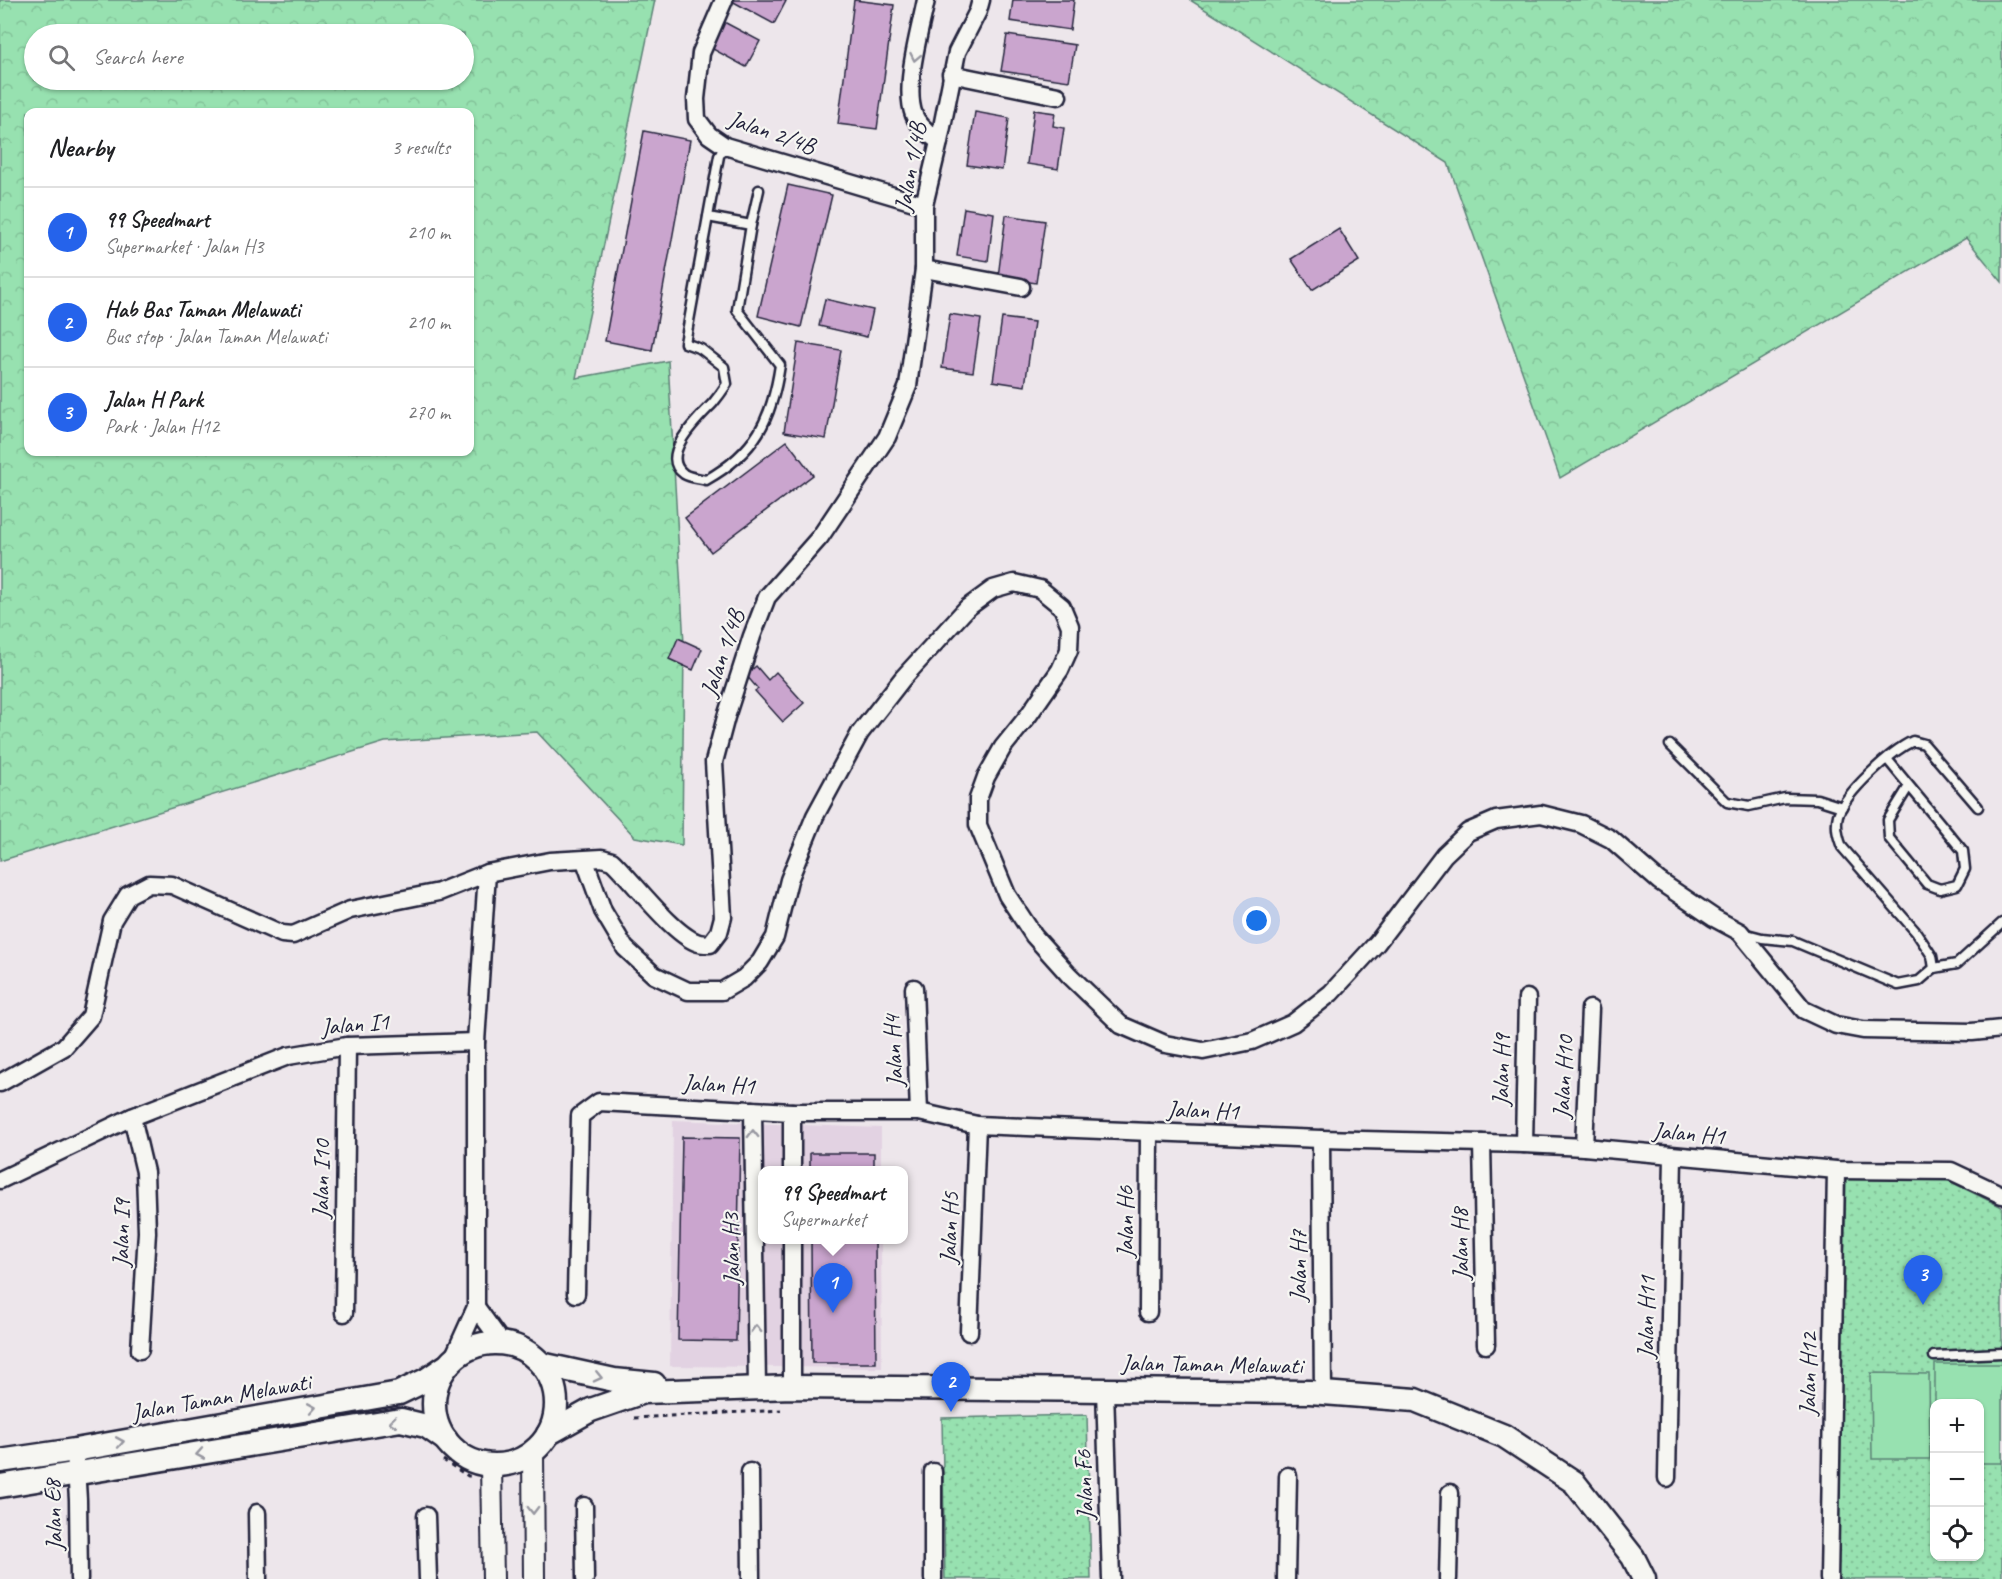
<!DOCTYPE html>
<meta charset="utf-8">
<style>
:root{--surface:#fff;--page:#f2f2f2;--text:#202124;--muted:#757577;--line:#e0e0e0;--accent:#2563eb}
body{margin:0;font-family:Caveat,sans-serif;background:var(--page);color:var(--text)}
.controls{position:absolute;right:18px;bottom:18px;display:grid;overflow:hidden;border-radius:12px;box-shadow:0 2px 4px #0004}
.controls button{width:54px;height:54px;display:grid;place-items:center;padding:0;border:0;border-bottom:2px solid var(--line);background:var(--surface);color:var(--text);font:30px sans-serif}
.you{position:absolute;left:1257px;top:921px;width:21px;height:21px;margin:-15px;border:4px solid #fff;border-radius:50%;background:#1a73e8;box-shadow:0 0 0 9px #1a73e833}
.badge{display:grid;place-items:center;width:39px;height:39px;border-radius:50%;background:var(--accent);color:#fff;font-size:20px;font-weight:700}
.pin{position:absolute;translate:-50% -50px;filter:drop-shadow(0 2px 3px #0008)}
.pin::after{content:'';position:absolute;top:32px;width:21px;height:18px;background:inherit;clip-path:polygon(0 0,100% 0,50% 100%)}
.popup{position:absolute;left:758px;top:1166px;width:150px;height:78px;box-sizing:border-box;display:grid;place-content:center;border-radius:12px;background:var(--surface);filter:drop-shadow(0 2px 4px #0005);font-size:20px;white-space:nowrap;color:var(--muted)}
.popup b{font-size:22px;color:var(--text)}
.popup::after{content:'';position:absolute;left:50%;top:100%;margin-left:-12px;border:12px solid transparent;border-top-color:var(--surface)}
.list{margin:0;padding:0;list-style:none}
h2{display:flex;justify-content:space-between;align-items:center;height:78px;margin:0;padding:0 24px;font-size:26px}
h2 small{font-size:20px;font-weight:400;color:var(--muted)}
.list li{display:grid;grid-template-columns:39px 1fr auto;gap:18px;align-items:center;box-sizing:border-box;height:90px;padding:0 24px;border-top:2px solid var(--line)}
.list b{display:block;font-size:22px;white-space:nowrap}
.list p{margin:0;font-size:20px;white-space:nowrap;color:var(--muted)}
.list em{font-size:20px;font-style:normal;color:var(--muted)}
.icon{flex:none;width:33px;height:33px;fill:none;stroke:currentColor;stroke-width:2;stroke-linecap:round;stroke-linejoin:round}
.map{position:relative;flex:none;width:2002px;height:1579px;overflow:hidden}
.search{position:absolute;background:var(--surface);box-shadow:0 2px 4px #0004;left:24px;top:24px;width:450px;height:66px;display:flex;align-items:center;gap:15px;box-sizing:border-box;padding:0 21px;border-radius:33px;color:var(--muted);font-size:22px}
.panel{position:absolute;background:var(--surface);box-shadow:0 2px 4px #0004;left:24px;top:108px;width:450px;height:348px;border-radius:12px}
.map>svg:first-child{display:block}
</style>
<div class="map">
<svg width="2002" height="1579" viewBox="0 0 2002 1579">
<defs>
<pattern id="forest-crowns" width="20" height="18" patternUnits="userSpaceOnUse" patternTransform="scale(1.5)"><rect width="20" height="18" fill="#97e1b0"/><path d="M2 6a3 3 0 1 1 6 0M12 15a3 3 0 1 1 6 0" fill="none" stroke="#82c198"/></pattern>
<pattern id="park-dots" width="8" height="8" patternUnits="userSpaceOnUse" patternTransform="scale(1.5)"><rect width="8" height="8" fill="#97e1b0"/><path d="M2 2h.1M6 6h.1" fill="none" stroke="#82c198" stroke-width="1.8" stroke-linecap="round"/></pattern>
</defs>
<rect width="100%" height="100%" fill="#ede6eb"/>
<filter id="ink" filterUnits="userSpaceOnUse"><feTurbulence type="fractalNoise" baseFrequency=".0167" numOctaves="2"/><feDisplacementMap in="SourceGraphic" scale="12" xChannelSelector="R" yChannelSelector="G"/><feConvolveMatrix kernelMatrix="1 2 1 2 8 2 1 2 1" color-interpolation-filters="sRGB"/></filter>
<g filter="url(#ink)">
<!-- built -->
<path fill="#e2d2e2" d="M673,1120L881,1128V1170H762V1240H881L882,1368L670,1366Z"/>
<!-- forest -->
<g fill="url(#forest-crowns)" stroke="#5c8276" stroke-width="1.5" fill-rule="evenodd">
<path d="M0,0H655L576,378L668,361L684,644L682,845L635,837L537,732L385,742L0,861ZM34,34H464V80H34ZM28,112H470V452H28Z"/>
<path d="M1190,0H2002V282L1966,238L1560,478L1448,163Z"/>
</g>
<!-- park -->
<g fill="url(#park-dots)" stroke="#5c8276" stroke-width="1.5" fill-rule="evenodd">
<path d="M1846,1174L1947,1180L2002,1207V1579H1838ZM1934,1404H1980V1556H1934Z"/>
<path d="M1087,1415L1091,1579H945L942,1418Z"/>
</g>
<!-- pitch -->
<g fill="#97e1b0" stroke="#5c8276" stroke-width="1.5">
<path d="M1935,1364H2002V1463H1980V1404L1935,1403Z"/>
<path d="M1871,1373L1929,1374L1930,1459H1872Z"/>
</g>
<!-- building -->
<g fill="#caa5ce" stroke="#22223b" stroke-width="1.5">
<path d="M730,0H784L786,1L774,24Z"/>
<path d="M854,0L894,5L877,129L838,124Z"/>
<path d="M1013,0H1074L1070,30L1010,21Z"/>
<path d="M724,22L760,41L746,67L711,48Z"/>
<path d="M1007,35L1075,45L1069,81L1001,71Z"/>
<path d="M1034,110L1055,113L1053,126L1064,128L1058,169L1027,164Z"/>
<path d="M975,112L1009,118L1002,170L967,165Z"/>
<path d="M644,131L690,140L652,350L605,341Z"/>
<path d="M788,185L832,195L801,327L758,316Z"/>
<path d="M964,208L994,213L988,261L957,256Z"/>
<path d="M1006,215L1045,221L1036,283L998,277Z"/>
<path d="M1339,229L1359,261L1312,290L1291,259Z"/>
<path d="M825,299L873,310L867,337L819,326Z"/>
<path d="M950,314L981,319L973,372L942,368Z"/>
<path d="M1002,318L1034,322L1025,386L993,381Z"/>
<path d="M798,343L841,350L826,439L784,432Z"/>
<path d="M787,441L813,475L711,552L685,518Z"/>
<path d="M678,638L702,649L693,670L669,659Z"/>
<path d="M756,666L768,680L776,672L804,703L783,722L755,691L758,689L746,675Z"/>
<path d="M682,1137L740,1138L736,1341L678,1340Z"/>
<rect x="810" y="1153" width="64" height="17"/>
<path d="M811,1240H875L876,1363H812Z"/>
</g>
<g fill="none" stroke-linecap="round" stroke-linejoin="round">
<!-- service casing -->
<g stroke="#22223b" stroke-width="13">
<g id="service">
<path d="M725,146L719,156L685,343L701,349L724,367L727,384C723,390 718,397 713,403C701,416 657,455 684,474C690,478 699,478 706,480C756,452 772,419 780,365L737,310L751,225L759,190"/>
<path d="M708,217L751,225"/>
<path d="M1670,745L1727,802L1749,806L1785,798L1817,799L1842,807"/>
<path d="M1887,759L1963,851L1965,869L1957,885L1940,889L1927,884L1889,838L1888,820L1909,786"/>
<path d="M1743,933L1762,938L1793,941L1898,985L1919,981L1934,968L1932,956L1916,932L1842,847C1838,837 1835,827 1838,815C1846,792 1891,751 1913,741L1924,744L1978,807"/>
<path d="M1934,968L1957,964L2002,923"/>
<path d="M1934,1356L2002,1353"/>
</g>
</g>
<!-- minor casing -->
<g stroke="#22223b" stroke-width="21">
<g id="minor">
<path d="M724,0L701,53L696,99L697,119L709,135L725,146L924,205"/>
<path d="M926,0C920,31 903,86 914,115C918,126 931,135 939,142"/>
<path d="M951,74L1058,96"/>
<path d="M924,269L1021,287"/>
<path d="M585,861L603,911L625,948L654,975L688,991H722L744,978L760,962L775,937L789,880L815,816L860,733L903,678L967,608L993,589L1014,583L1040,589L1062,607L1070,626L1069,650L1060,670L1028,716L1003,747L986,777L978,799V825L1007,895L1034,936L1069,975L1121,1025L1165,1044L1203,1051L1252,1041L1293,1023L1331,993L1377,943L1444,855L1468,832L1496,820L1541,814L1581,824L1611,839L1659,881L1714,918L1740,932L1804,1010L1836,1025L1863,1030L1972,1032L2002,1029"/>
<path d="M914,988L919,1112"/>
<path d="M0,1083L64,1047L91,1016L112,921L128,895L149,884L172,885L282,934L293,935L350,910L439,892L487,873L550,861L602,858L612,861C633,881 671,932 696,942C700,944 705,944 710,944L719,932L723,917L714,762L726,717L752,636L767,597L820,537L887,437L908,386L924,269V205L939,142L957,52L978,11L981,0"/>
<path d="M753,1110L757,1387"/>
<path d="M792,1112V1170"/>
<path d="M132,1117L145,1172L147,1232L140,1350"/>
<path d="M1321,1139L1323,1393"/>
<path d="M1482,1143L1486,1345"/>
<path d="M1524,1144L1527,998"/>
<path d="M1584,1147L1590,1009"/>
<path d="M0,1180L132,1117L288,1056L347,1046L476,1042"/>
<path d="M792,1240V1387"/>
<path d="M576,1294L580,1116L599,1102L792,1112H919L977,1125L1321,1139L1524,1144L1584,1147L1836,1170L1951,1171L2002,1195"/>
<path d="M476,1307L502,1343"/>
<path d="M1148,1312L1149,1132"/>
<path d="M344,1313L347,1046"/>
<path d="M969,1332L977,1125"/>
<path d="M453,1358L476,1307V1042L487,873"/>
<path d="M1105,1390L1111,1579"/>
<path d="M75,1450L78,1500L79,1579"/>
<path d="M750,1472L751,1579"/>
<path d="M933,1472V1579"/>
<path d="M1667,1478L1673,1156"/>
<path d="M584,1506L585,1579"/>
<path d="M257,1513L258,1579"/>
<path d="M426,1516L428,1579"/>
<path d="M1286,1579L1288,1476"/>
<path d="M1448,1579L1450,1493"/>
<path d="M1829,1579L1836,1170"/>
</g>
</g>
<!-- tertiary casing -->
<g stroke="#22223b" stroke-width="24">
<g id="tertiary">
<path d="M533,1452L534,1579"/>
<path d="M491,1465L493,1579"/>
</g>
</g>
<!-- secondary casing -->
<g stroke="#22223b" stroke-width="27">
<g id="secondary">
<circle cx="495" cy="1404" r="61"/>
<path d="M541,1364L614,1380L654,1384"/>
<path d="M548,1434L591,1410L643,1392L792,1387L1310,1392L1415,1400L1504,1436L1574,1482L1633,1557L1644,1579"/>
<path d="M0,1461L75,1450L399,1393L426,1380L445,1367"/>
<path d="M0,1486L401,1420L426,1426L446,1440"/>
</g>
</g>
<!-- path -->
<g stroke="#22223b" stroke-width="3" stroke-dasharray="4.5 4.5" stroke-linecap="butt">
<path d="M634,1418L781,1410"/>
<path d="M443,1460L468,1476H474"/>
</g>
<!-- service -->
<use href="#service" stroke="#f6f6f2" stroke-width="8"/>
<!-- minor -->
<use href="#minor" stroke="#f6f6f2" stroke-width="16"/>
<!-- tertiary -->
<use href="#tertiary" stroke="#f6f6f2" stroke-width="20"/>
<!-- secondary -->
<use href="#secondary" stroke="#f6f6f2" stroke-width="22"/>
</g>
<!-- one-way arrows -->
<defs><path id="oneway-chevron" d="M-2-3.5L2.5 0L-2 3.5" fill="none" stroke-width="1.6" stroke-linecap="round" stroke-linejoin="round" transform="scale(1.5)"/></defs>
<g stroke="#9797a0">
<use href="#oneway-chevron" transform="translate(915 57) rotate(101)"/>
<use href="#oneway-chevron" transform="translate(753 1134) rotate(-91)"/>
<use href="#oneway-chevron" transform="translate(756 1329) rotate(-91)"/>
<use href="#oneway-chevron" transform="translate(598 1377) rotate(13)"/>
<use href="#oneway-chevron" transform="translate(312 1408) rotate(-10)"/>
<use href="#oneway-chevron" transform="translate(393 1422) rotate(173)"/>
<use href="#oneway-chevron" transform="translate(120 1442) rotate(-10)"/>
<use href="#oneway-chevron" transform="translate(200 1454) rotate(170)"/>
<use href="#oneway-chevron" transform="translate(533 1510) rotate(89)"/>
</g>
</g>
<g text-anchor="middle" stroke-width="4.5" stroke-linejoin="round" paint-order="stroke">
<!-- street labels -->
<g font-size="24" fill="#22223b" stroke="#f6f6f2">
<text transform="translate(772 132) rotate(19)" y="8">Jalan 2/4B</text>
<text transform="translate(910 167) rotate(-80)" y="8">Jalan 1/4B</text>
<text transform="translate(722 653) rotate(-71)" y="8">Jalan 1/4B</text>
<text transform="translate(355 1024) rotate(-5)" y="8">Jalan I1</text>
<text transform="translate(893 1051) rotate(-93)" y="8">Jalan H4</text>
<text transform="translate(1501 1070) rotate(-89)" y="8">Jalan H9</text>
<text transform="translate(1563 1077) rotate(-87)" y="8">Jalan H10</text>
<text transform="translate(719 1084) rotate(3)" y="8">Jalan H1</text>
<text transform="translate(1203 1110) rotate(2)" y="8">Jalan H1</text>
<text transform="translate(1689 1133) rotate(5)" y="8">Jalan H1</text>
<text transform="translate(321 1179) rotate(-89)" y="8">Jalan I10</text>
<text transform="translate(1125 1222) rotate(-90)" y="8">Jalan H6</text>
<text transform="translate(949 1228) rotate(-88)" y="8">Jalan H5</text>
<text transform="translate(121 1233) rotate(-89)" y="8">Jalan I9</text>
<text transform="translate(1460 1244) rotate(-91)" y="8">Jalan H8</text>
<text transform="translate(731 1249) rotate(-91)" y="8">Jalan H3</text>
<text transform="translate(1298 1266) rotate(-90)" y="8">Jalan H7</text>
<text transform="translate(1646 1317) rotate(-89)" y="8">Jalan H11</text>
<text transform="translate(1212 1364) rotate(1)" y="8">Jalan Taman Melawati</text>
<text transform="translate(1808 1374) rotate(-89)" y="8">Jalan H12</text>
<text transform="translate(221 1397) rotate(-10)" y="8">Jalan Taman Melawati</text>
<text transform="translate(1084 1485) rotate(-92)" y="8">Jalan F6</text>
<text transform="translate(53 1515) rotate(-92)" y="8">Jalan E8</text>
</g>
</g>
</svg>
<div class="controls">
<button>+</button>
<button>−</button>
<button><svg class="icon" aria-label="locate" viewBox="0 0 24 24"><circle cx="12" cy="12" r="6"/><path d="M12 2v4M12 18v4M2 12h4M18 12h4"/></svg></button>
</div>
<div class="you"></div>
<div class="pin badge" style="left:833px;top:1313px">1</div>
<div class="popup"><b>99 Speedmart</b>Supermarket</div>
<div class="pin badge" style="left:951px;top:1412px">2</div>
<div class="pin badge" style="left:1923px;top:1305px">3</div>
<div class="search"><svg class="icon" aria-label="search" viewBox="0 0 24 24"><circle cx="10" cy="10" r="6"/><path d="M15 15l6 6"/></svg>Search here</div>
<section class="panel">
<h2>Nearby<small>3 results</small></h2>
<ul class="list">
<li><span class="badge">1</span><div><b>99 Speedmart</b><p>Supermarket · Jalan H3</p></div><em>210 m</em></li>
<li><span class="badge">2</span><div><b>Hab Bas Taman Melawati</b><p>Bus stop · Jalan Taman Melawati</p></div><em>210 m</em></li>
<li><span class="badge">3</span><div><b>Jalan H Park</b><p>Park · Jalan H12</p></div><em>270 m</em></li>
</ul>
</section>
</div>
